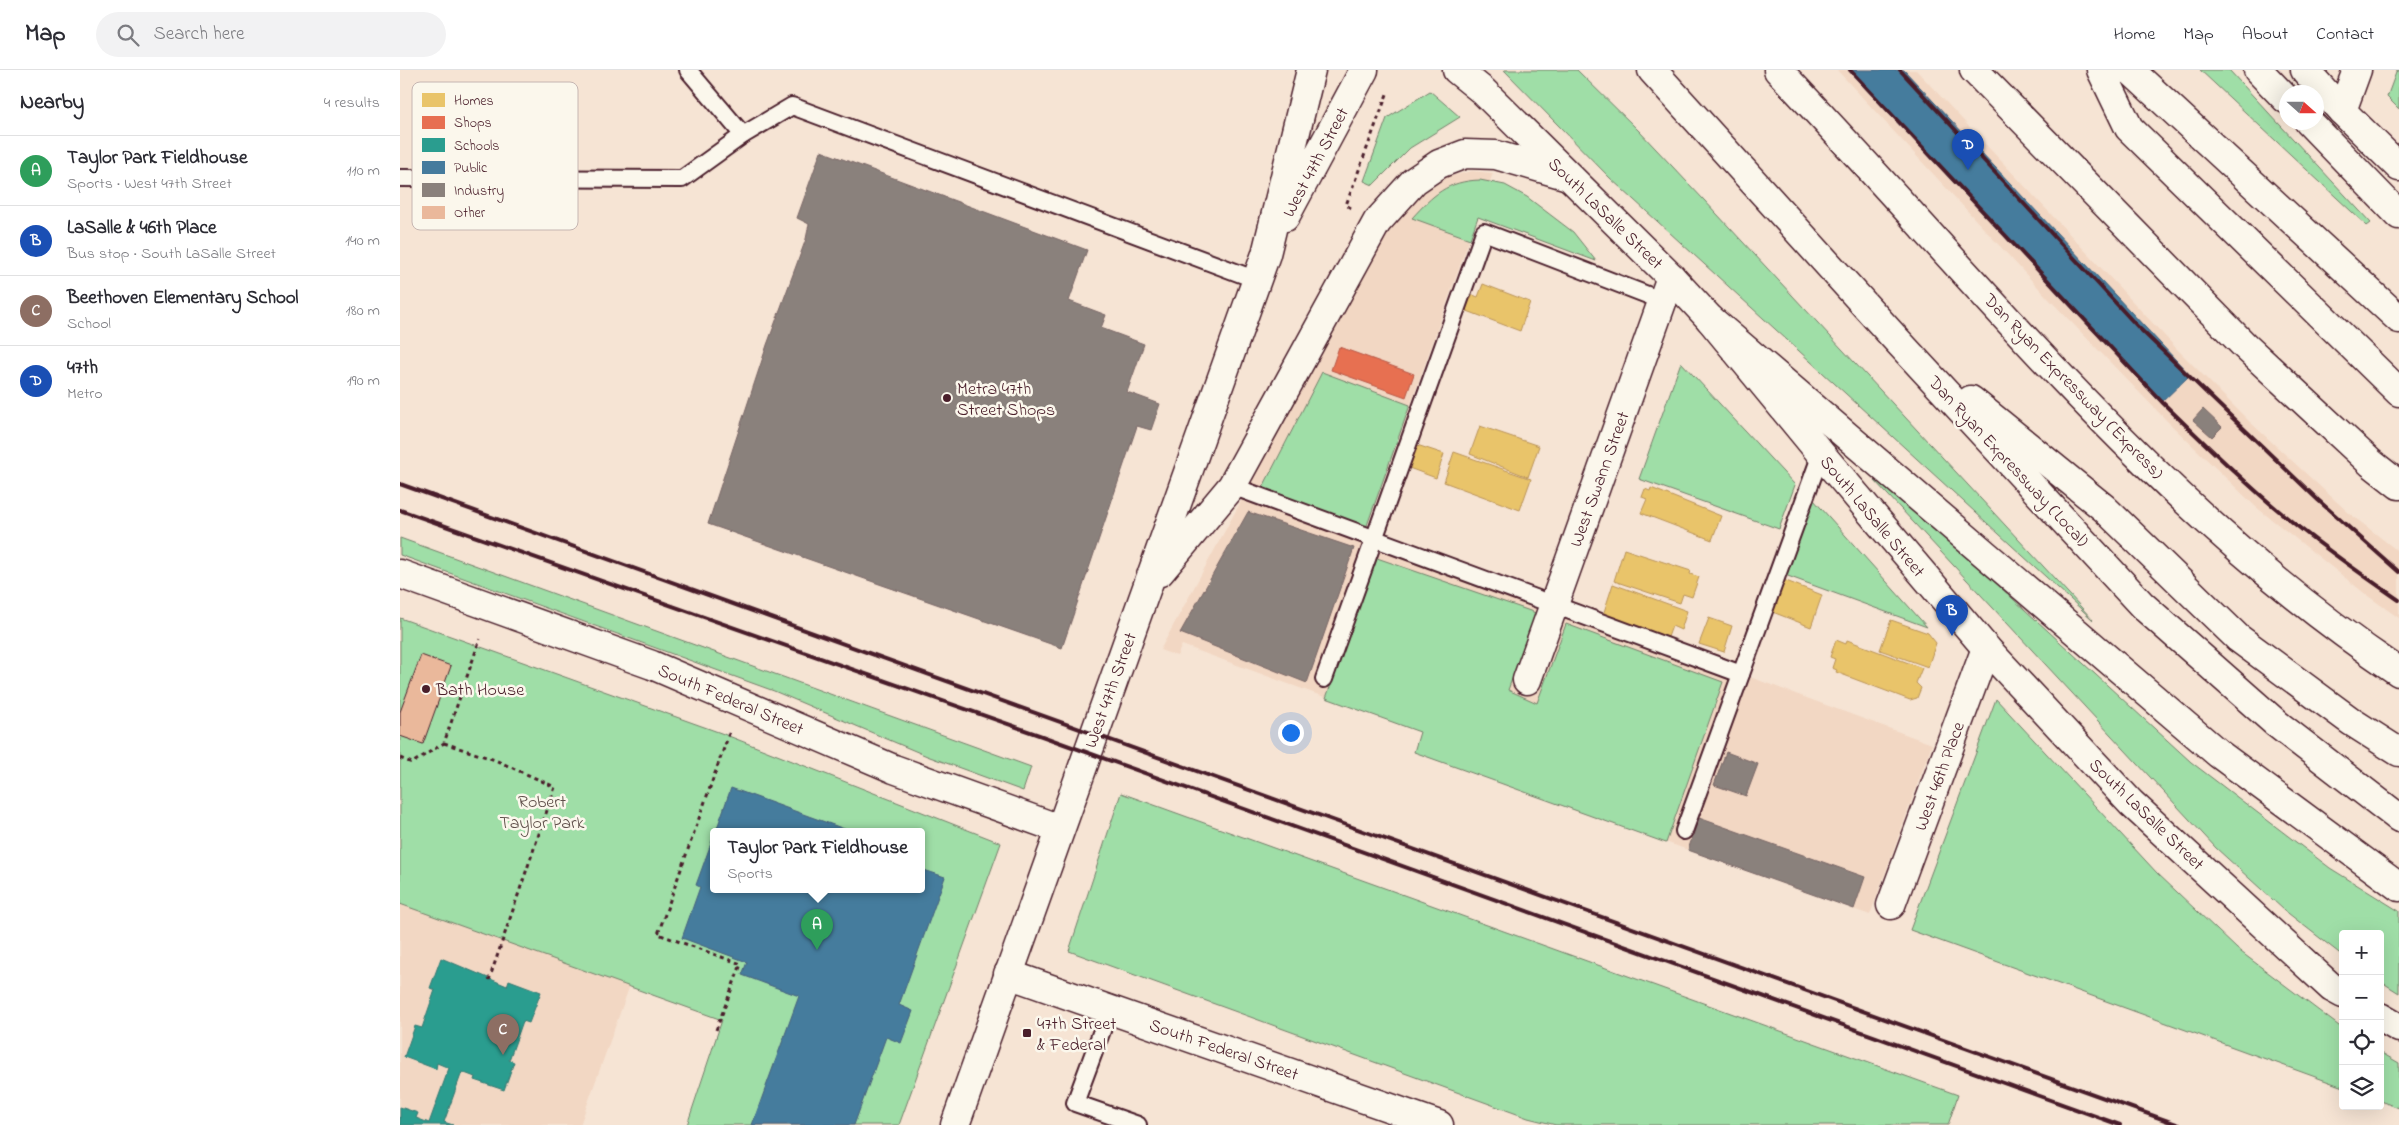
<!DOCTYPE html>
<meta charset="utf-8">
<style>
:root{--surface:#fff;--page:#f2f2f3;--text:#2b2b33;--muted:#7c7c81;--line:#e1e1e2;--accent:#d93025}
body{margin:0;font-family:"Indie Flower",sans-serif;background:var(--page);color:var(--text)}
.controls{position:absolute;right:15px;bottom:15px;display:grid;overflow:hidden;border-radius:5px;box-shadow:0 5px 20px #0002}
.controls button{width:45px;height:45px;display:grid;place-items:center;padding:0;border:0;border-bottom:1px solid var(--line);background:var(--surface);color:var(--text);font:25px sans-serif}
.compass{position:absolute;left:1879px;top:15px;width:45px;height:45px;border-radius:50%;background:var(--surface);box-shadow:0 5px 20px #0002;rotate:111deg}
.you{position:absolute;left:890px;top:662px;width:18px;height:18px;margin:-12px;border:4px solid #fff;border-radius:50%;background:#1a73e8;box-shadow:0 0 0 8px #1a73e833}
.badge{display:grid;place-items:center;width:32px;height:32px;border-radius:50%;background:var(--accent);color:#fff;font-size:16px;font-weight:700}
.pin{position:absolute;translate:-50% -41px;filter:drop-shadow(0 1px 2px #0008)}
.pin::after{content:'';position:absolute;top:26px;width:18px;height:15px;background:inherit;clip-path:polygon(0 0,100% 0,50% 100%)}
.popup{position:absolute;left:310px;top:758px;width:215px;height:65px;box-sizing:border-box;display:grid;place-content:center;border-radius:5px;background:var(--surface);filter:drop-shadow(0 1px 4px #0005);font-size:16px;white-space:nowrap;color:var(--muted)}
.popup b{font-size:19px;color:var(--text)}
.popup::after{content:'';position:absolute;left:50%;top:100%;margin-left:-10px;border:10px solid transparent;border-top-color:var(--surface)}
.list{margin:0;padding:0;list-style:none}
h2{display:flex;justify-content:space-between;align-items:center;height:65px;margin:0;padding:0 20px;font-size:21px}
h2 small{font-size:16px;font-weight:400;color:var(--muted)}
.list li{display:grid;grid-template-columns:32px 1fr auto;gap:15px;align-items:center;box-sizing:border-box;height:70px;padding:0 20px;border-top:1px solid var(--line)}
.list b{display:block;font-size:19px;white-space:nowrap}
.list p{margin:0;font-size:16px;white-space:nowrap;color:var(--muted)}
.list em{font-size:16px;font-style:normal;color:var(--muted)}
.icon{flex:none;width:28px;height:28px;fill:none;stroke:currentColor;stroke-width:2;stroke-linecap:round;stroke-linejoin:round}
.map{position:relative;flex:none;width:1999px;height:1055px;overflow:hidden}
header{display:flex;align-items:center;gap:30px;box-sizing:border-box;height:70px;padding:0 25px;background:var(--surface);border-bottom:1px solid var(--line)}
header strong{font-size:24px}
nav{display:flex;gap:28px;margin-inline-start:auto;font-size:18px}
.search{width:350px;height:45px;background:var(--page);display:flex;align-items:center;gap:12px;box-sizing:border-box;padding:0 18px;border-radius:28px;color:var(--muted);font-size:19px}
main{display:flex}
aside{flex:1;background:var(--surface)}
.map>svg:first-child{display:block}
</style>
<header>
<strong>Map</strong>
<div class="search"><svg class="icon" aria-label="search" viewBox="0 0 24 24"><circle cx="10" cy="10" r="6"/><path d="M15 15l6 6"/></svg>Search here</div>
<nav><a>Home</a><a>Map</a><a>About</a><a>Contact</a></nav>
</header>
<main>
<aside>
<h2>Nearby<small>4 results</small></h2>
<ul class="list">
<li><span class="badge" style="background:#2e9e5b">A</span><div><b>Taylor Park Fieldhouse</b><p>Sports · West 47th Street</p></div><em>110 m</em></li>
<li><span class="badge" style="background:#1a4fb4">B</span><div><b>LaSalle &amp; 46th Place</b><p>Bus stop · South LaSalle Street</p></div><em>140 m</em></li>
<li><span class="badge" style="background:#8d6e63">C</span><div><b>Beethoven Elementary School</b><p>School</p></div><em>180 m</em></li>
<li><span class="badge" style="background:#1a4fb4">D</span><div><b>47th</b><p>Metro</p></div><em>190 m</em></li>
</ul>
</aside>
<div class="map">
<svg width="1999" height="1055" viewBox="0 0 1999 1055">
<rect width="100%" height="100%" fill="#f6e4d4"/>
<filter id="ink" filterUnits="userSpaceOnUse"><feTurbulence type="fractalNoise" baseFrequency=".02" numOctaves="2"/><feDisplacementMap in="SourceGraphic" scale="10" xChannelSelector="R" yChannelSelector="G"/><feConvolveMatrix kernelMatrix="1 2 1 2 8 2 1 2 1" color-interpolation-filters="sRGB"/></filter>
<g filter="url(#ink)">
<!-- built -->
<g fill="#f2d7c3">
<path d="M1437,0H1516L1776,278L1851,353L1949,443L1999,482V548L1968,526L1856,437L1767,351L1647,227Z"/>
<path d="M1072,101L1093,103L964,465L1532,674L1470,845L1014,682L1020,662L782,575L777,586L760,580L980,176L1003,143L1019,126L1047,107Z"/>
<path d="M0,834L230,915L180,1055H0Z"/>
</g>
<!-- green -->
<g fill="#9fdea7" stroke="#747e69" fill-rule="evenodd">
<path d="M1104,0H1177L1239,61L1304,130L1693,550L1210,108Z"/>
<path d="M1800,0H1829L1971,153L1967,156Z"/>
<path d="M1997,0H1999V39L1987,27Z"/>
<path d="M1030,21L1060,47L1010,78L973,115L964,111L987,48Z"/>
<path d="M1080,110L1105,115L1127,127L1173,162L1196,191L1078,147L1070,169L1012,148C1033,125 1047,111 1080,110Z"/>
<path d="M1281,292L1395,415L1379,459L1239,409Z"/>
<path d="M922,302L1010,335L966,458L861,421Z"/>
<path d="M1481,408L1791,692L1930,798L1999,841V923L1980,911V864H1943V886L1884,840L1816,778L1475,411Z"/>
<path d="M1413,429L1527,557L1385,505Z"/>
<path d="M0,468L631,697L623,721L527,686L374,621L0,485Z"/>
<path d="M977,488L1136,543L1108,620L1137,633L1166,554L1323,612L1266,773L1014,682L1020,662L926,628Z"/>
<path d="M0,548L321,663L601,773L499,1055H287L322,950L0,834ZM313,761H521V819H313Z"/>
<path d="M1596,629L1757,803L1837,879L1943,959V1017L1510,860Z"/>
<path d="M721,723L1558,1025L1548,1055H1156L1128,1048L669,881Z"/>
<path d="M1980,982L1999,993V1038L1980,1031Z"/>
</g>
<!-- homes -->
<g fill="#e9c46a" stroke="#b99257">
<path d="M1083,214L1130,232L1120,261L1062,239L1068,223L1078,227Z"/>
<path d="M1080,356L1139,376L1128,407L1070,384Z"/>
<path d="M1017,375L1044,384L1036,408L1009,398Z"/>
<path d="M1054,382L1131,409L1120,440L1044,412Z"/>
<path d="M1251,418L1321,446L1312,470L1241,443L1247,429L1242,427L1245,419L1250,421Z"/>
<path d="M1224,479L1291,501L1290,504L1299,507L1292,527L1283,524L1280,533L1214,511Z"/>
<path d="M1381,509L1422,525L1411,557L1370,541Z"/>
<path d="M1213,514L1287,541L1281,560L1272,556L1268,567L1203,545Z"/>
<path d="M1309,548L1332,556L1324,582L1299,574Z"/>
<path d="M1491,550L1528,563L1536,573L1528,597L1480,580Z"/>
<path d="M1436,570L1446,574L1447,570L1522,598L1516,613L1521,618L1517,628L1510,630L1436,602L1437,600L1432,598L1435,589L1430,587Z"/>
</g>
<!-- shops -->
<path fill="#e76f51" stroke="#b85746" d="M939,277L1014,304L1006,327L931,300Z"/>
<!-- schools -->
<path fill="#2a9d8f" stroke="#347771" d="M41,888L107,916L109,910L141,922L129,953L123,951L109,990L114,992L104,1020L74,1010L75,1007L62,1002L44,1052L53,1055H0V1037L18,1043L16,1048L29,1053L49,998L37,993L36,999L4,987L15,956L22,958L35,920L30,918Z"/>
<!-- public -->
<g fill="#457b9d" stroke="#465f7b">
<path d="M1448,0H1504L1790,305L1761,333Z"/>
<path d="M331,718L450,761H316Z"/>
<path d="M313,768V819H521V799L545,807L499,935L513,941L501,973L486,967L454,1055H352L399,926L342,905L347,892L282,868L300,817L296,815Z"/>
</g>
<!-- industry -->
<g fill="#8a817c" stroke="#776464">
<path d="M421,81L687,180L669,231L706,245L701,258L744,274L727,322L760,334L751,360L737,356L662,578L308,454L367,275L406,169L409,154L397,148Z"/>
<path d="M1803,339L1822,357L1812,367L1793,350Z"/>
<path d="M848,442L954,478L907,613L780,563Z"/>
<path d="M1326,682L1358,694L1346,726L1314,715Z"/>
<path d="M1299,748L1465,807L1454,839L1288,780Z"/>
</g>
<!-- building -->
<path fill="#eab89b" stroke="#4a1f2b" d="M21,585L51,596L23,674L0,666V642Z"/>
<g fill="none" stroke-linecap="round" stroke-linejoin="round">
<!-- lane casing -->
<g stroke="#4a1f2b" stroke-width="20">
<g id="lane">
<path d="M288,0L343,65"/>
<path d="M0,108L282,109L343,65L392,36L857,210"/>
<path d="M832,416L1341,604"/>
<path d="M924,609L1084,162L1263,231"/>
<path d="M1284,761L1421,384"/>
<path d="M710,939L675,1033L738,1055"/>
</g>
</g>
<!-- street casing -->
<g stroke="#4a1f2b" stroke-width="31">
<g id="street">
<path d="M1942,41L1957,0"/>
<path d="M0,504L252,595L494,699L660,759"/>
<path d="M1127,610L1271,207"/>
<path d="M1491,835L1586,578"/>
<path d="M608,904L1039,1055"/>
</g>
</g>
<!-- secondary casing -->
<g stroke="#4a1f2b" stroke-width="31">
<g id="secondary">
<path d="M1057,0L1083,21L1271,207L1310,249L1421,384L1586,578L1731,733L1932,918L1943,924"/>
<path d="M1905,0L1942,41L1999,97"/>
<path d="M885,147L964,0"/>
<path d="M760,502L832,416L977,152L1014,111L1039,94L1065,84L1096,85L1165,105"/>
<path d="M1980,947L1999,958"/>
<path d="M555,1055L866,184L911,0"/>
</g>
</g>
<!-- highway casing -->
<g stroke="#4a1f2b" stroke-width="31">
<g id="highway">
<path d="M1252,0L1493,266L1742,535L1877,654L1999,748"/>
<path d="M1378,0C1577,208 1757,441 1999,602"/>
<path d="M1574,0L1845,276L1971,393L1999,415"/>
<path d="M1701,0L1729,58L1999,322"/>
<path d="M1730,0L1999,249"/>
<path d="M1858,0L1886,29"/>
<path d="M1909,52L1999,145"/>
<path d="M1310,249L1819,684L1999,817"/>
<path d="M1571,330L1704,438L1838,568L1952,652L1999,682"/>
</g>
</g>
<!-- path -->
<g stroke="#4a1f2b" stroke-width="3" stroke-dasharray="4 4" stroke-linecap="butt">
<path d="M951,138L946,135L987,24"/>
<path d="M44,673L95,690L155,717L89,910"/>
<path d="M0,688L12,693L44,673L80,569"/>
<path d="M316,960L341,894L258,864L330,661"/>
</g>
<!-- lane -->
<use href="#lane" stroke="#fbf7ec" stroke-width="16"/>
<!-- street -->
<use href="#street" stroke="#fbf7ec" stroke-width="28"/>
<!-- secondary -->
<use href="#secondary" stroke="#fbf7ec" stroke-width="28"/>
<!-- highway -->
<use href="#highway" stroke="#fbf7ec" stroke-width="28"/>
<!-- rail -->
<g stroke="#4a1f2b" stroke-width="4">
<path d="M1450,0L1762,332C1800,369 1838,407 1879,441C1917,473 1958,502 1999,530"/>
<path d="M1500,0L1738,257L1918,430L1999,502"/>
<path d="M0,414L1779,1055"/>
<path d="M0,440L639,665L1720,1055"/>
</g>
</g>
</g>
<!-- markers -->
<g fill="#4a1f2b" stroke="#fbf7ec" stroke-width="2">
<circle cx="547" cy="328" r="5"/>
<circle cx="26" cy="619" r="5"/>
<rect x="622" y="958" width="10" height="10" rx="2.5"/>
</g>
<g text-anchor="middle" stroke-width="5" stroke-linejoin="round" paint-order="stroke">
<!-- street labels -->
<g font-size="18" fill="#4a1f2b" stroke="#fbf7ec">
<text transform="translate(915 92) rotate(-62)" y="6">West 47th Street</text>
<text transform="translate(1206 143) rotate(44)" y="6">South LaSalle Street</text>
<text transform="translate(1674 316) rotate(46)" y="6">Dan Ryan Expressway (Express)</text>
<text transform="translate(1609 391) rotate(47)" y="6">Dan Ryan Expressway (Local)</text>
<text transform="translate(1199 409) rotate(-70)" y="6">West Swann Street</text>
<text transform="translate(1473 446) rotate(50)" y="6">South LaSalle Street</text>
<text transform="translate(710 620) rotate(-70)" y="6">West 47th Street</text>
<text transform="translate(331 629) rotate(23)" y="6">South Federal Street</text>
<text transform="translate(1539 706) rotate(-70)" y="6">West 46th Place</text>
<text transform="translate(1747 744) rotate(44)" y="6">South LaSalle Street</text>
<text transform="translate(824 979) rotate(19)" y="6">South Federal Street</text>
</g>
<!-- poi labels -->
<g font-size="18" fill="#4a1f2b" stroke="#fbf7ec" text-anchor="start">
<text x="557" y="324">Metra 47th<tspan x="557" dy="21">Street Shops</tspan></text>
<text x="36" y="625">Bath House</text>
<text x="637" y="959">47th Street<tspan x="637" dy="21">&amp; Federal</tspan></text>
</g>
<!-- park labels -->
<g font-size="18" fill="#5f4f4a" stroke="#fbf7ec">
<text x="142" y="737">Robert<tspan x="142" dy="21">Taylor Park</tspan></text>
</g>
</g>
<!-- legend -->
<rect x="12" y="12" width="166" height="148" rx="8" fill="#fbf7ec" stroke="#c6b6b2" stroke-width="1"/>
<rect x="22" y="23" width="23" height="14" fill="#e9c46a"/>
<rect x="22" y="46" width="23" height="13" fill="#e76f51"/>
<rect x="22" y="68" width="23" height="14" fill="#2a9d8f"/>
<rect x="22" y="91" width="23" height="13" fill="#457b9d"/>
<rect x="22" y="113" width="23" height="14" fill="#8a817c"/>
<rect x="22" y="136" width="23" height="13" fill="#eab89b"/>
<g font-size="14" fill="#4a1f2b">
<text x="54" y="35">Homes</text>
<text x="54" y="57">Shops</text>
<text x="54" y="80">Schools</text>
<text x="54" y="102">Public</text>
<text x="54" y="125">Industry</text>
<text x="54" y="147">Other</text>
</g>
</svg>
<div class="controls">
<button>+</button>
<button>−</button>
<button><svg class="icon" aria-label="locate" viewBox="0 0 24 24"><circle cx="12" cy="12" r="6"/><path d="M12 2v4M12 18v4M2 12h4M18 12h4"/></svg></button>
<button><svg class="icon" aria-label="layers" viewBox="0 0 24 24"><path d="M12 4l9 5-9 5-9-5zM3 14l9 5 9-5"/></svg></button>
</div>
<svg class="compass" viewBox="-18 -18 36 36"><path d="M0-13l5 13h-10z" fill="#e53935"/><path d="M0 13l5-13h-10z" fill="#7c7c81"/></svg>
<div class="you"></div>
<div class="pin badge" style="left:417px;top:880px;background:#2e9e5b">A</div>
<div class="popup"><b>Taylor Park Fieldhouse</b>Sports</div>
<div class="pin badge" style="left:1552px;top:566px;background:#1a4fb4">B</div>
<div class="pin badge" style="left:103px;top:985px;background:#8d6e63">C</div>
<div class="pin badge" style="left:1568px;top:100px;background:#1a4fb4">D</div>
</div>
</main>
